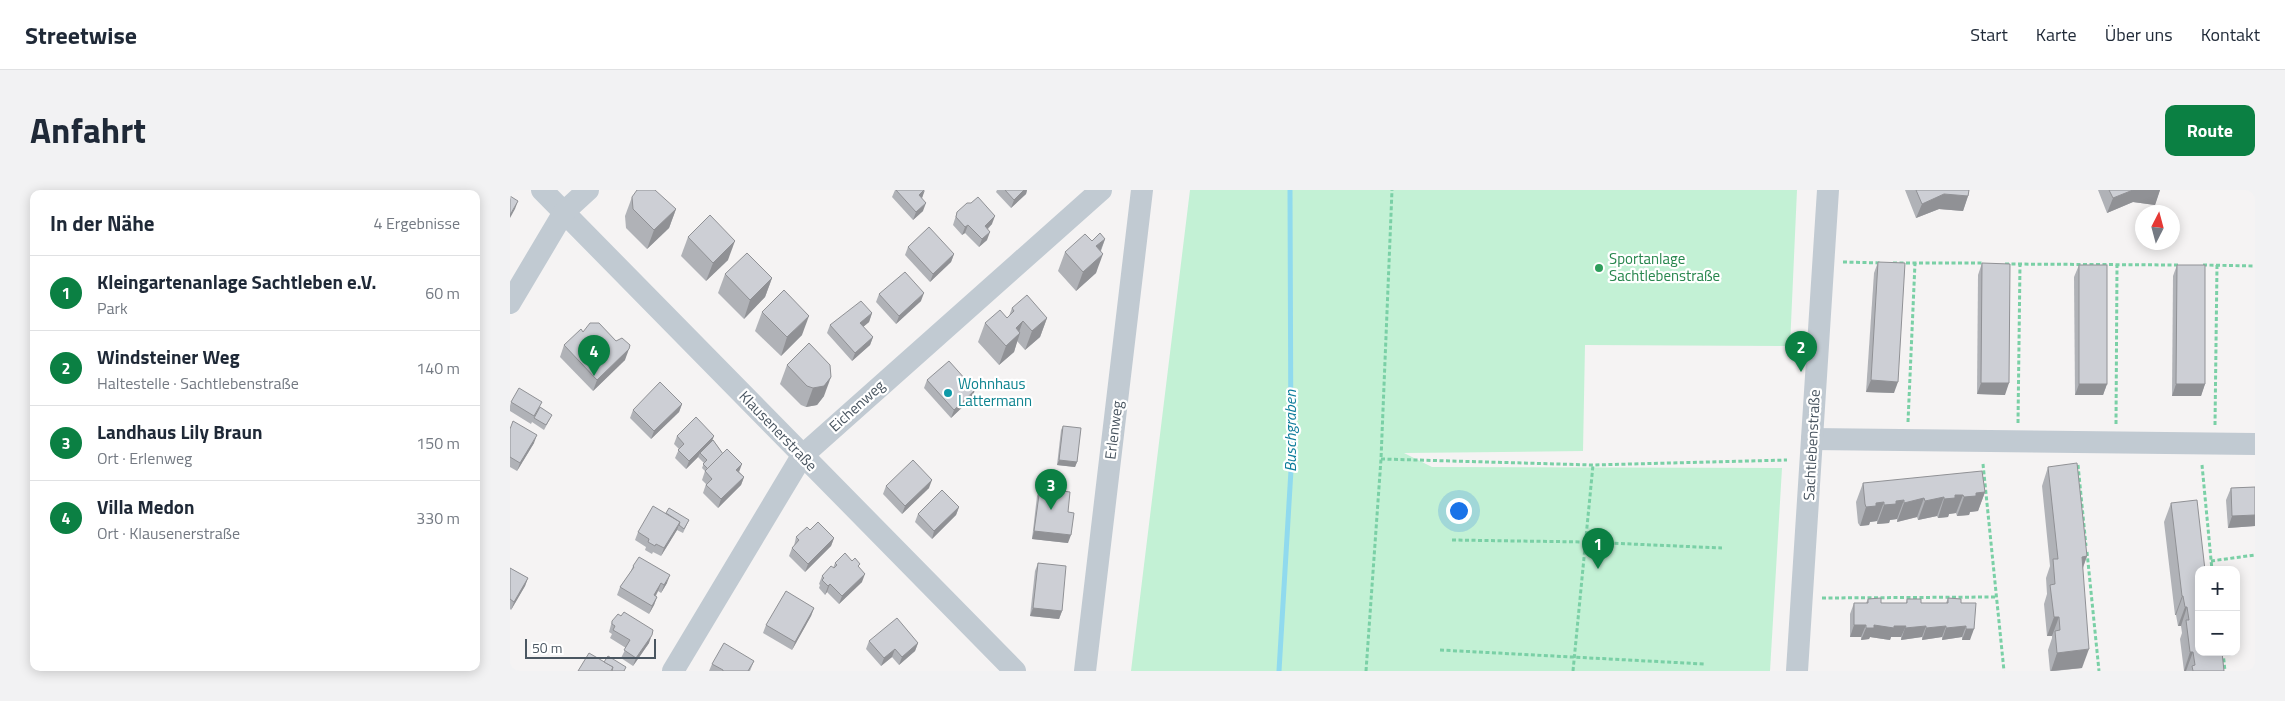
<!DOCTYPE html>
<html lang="de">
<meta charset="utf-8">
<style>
:root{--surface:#fff;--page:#f2f2f3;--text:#1f2937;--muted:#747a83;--line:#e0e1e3;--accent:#0b8043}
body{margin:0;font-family:"Titillium Web",sans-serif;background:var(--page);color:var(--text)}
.controls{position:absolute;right:15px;bottom:15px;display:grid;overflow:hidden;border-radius:10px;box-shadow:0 2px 12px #0003}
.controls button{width:45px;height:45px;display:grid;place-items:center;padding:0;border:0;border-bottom:1px solid var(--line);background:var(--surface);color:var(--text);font:25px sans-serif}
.compass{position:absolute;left:1625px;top:15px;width:45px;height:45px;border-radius:50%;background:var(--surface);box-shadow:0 2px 12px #0003;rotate:6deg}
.scale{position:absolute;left:15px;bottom:12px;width:131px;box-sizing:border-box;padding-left:5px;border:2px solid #4a5661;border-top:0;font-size:14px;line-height:18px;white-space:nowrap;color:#4a5661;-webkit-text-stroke:4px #fff;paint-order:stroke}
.you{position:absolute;left:948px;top:320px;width:18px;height:18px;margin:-12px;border:4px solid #fff;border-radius:50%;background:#1a73e8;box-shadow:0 0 0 8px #1a73e833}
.badge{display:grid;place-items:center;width:32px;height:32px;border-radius:50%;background:var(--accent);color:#fff;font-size:16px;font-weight:700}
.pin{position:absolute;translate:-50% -41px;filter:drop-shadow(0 1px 2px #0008)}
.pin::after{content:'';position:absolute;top:26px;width:18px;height:15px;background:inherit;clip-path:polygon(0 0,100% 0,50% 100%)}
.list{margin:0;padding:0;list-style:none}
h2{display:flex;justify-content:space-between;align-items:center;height:65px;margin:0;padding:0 20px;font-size:21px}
h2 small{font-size:16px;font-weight:400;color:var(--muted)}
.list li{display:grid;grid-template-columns:32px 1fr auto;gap:15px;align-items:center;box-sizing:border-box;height:75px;padding:0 20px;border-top:1px solid var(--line)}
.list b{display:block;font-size:19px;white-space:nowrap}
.list p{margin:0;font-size:16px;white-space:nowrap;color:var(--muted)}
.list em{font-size:16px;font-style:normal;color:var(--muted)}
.map{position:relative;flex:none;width:1745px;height:481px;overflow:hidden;border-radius:10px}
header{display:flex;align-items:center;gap:30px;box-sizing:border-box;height:70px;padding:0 25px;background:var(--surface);border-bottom:1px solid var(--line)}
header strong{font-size:24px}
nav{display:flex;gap:28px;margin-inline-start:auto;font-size:18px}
.intro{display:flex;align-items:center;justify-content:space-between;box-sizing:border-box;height:120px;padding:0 30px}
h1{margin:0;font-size:35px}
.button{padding:12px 22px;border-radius:10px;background:var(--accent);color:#fff;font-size:18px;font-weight:700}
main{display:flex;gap:30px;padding:0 30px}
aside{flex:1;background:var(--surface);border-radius:10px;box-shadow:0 2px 12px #0003}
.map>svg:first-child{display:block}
</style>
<header>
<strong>Streetwise</strong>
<nav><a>Start</a><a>Karte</a><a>Über uns</a><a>Kontakt</a></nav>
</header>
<div class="intro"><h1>Anfahrt</h1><a class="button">Route</a></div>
<main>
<aside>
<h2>In der Nähe<small>4 Ergebnisse</small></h2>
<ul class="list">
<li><span class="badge">1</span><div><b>Kleingartenanlage Sachtleben e.V.</b><p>Park</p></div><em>60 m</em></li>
<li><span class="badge">2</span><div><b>Windsteiner Weg</b><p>Haltestelle · Sachtlebenstraße</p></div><em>140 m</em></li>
<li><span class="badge">3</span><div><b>Landhaus Lily Braun</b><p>Ort · Erlenweg</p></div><em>150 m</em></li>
<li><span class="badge">4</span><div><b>Villa Medon</b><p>Ort · Klausenerstraße</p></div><em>330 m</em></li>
</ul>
</aside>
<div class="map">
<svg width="1745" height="481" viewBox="0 0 1745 481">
<rect width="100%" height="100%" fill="#f5f3f3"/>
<!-- green -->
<path fill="#c3f1d5" d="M680,0H1287L1280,156L1075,155L1073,261L894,263L922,277L1272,278L1260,481H621Z"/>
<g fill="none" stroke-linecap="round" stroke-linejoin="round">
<!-- stream -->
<path stroke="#90daee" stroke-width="5" d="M769,481L781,280L780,0"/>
<!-- path -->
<g stroke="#7ad0a6" stroke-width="3" stroke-dasharray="4 2.5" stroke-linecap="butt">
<path d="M1333,72L1372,73"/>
<path d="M1383,73H1474"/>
<path d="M1495,74L1669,75"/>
<path d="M1693,75L1745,76"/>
<path d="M1398,232L1405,73"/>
<path d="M1508,233L1510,74"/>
<path d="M1606,234L1607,75"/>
<path d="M1705,235L1707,75"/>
<path d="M871,269L1083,275L1277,270"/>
<path d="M1473,274L1494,481"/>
<path d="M1568,275L1576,356"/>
<path d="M1692,275L1702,380"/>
<path d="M942,350L1075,352L1212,358"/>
<path d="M1577,362L1589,481"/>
<path d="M1701,371L1745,365"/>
<path d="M1312,408L1486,407"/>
<path d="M930,460L1194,474"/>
<path d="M1713,462L1715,481"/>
<path d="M856,481L871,269L882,0"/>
<path d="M1063,481L1083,275"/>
</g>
<!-- minor -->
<g stroke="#c1cad2" stroke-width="22">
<path d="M32,0L505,481"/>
<path d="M0,113L54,22L78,0"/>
<path d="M1302,249L1745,254"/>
<path d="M163,481L292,266L591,0"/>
<path d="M575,481L632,0"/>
<path d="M1287,481L1318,0"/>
</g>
</g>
<!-- wall -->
<g fill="#b0b2b7">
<path d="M385,0H414L412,8L413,21L403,30L382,7Z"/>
<path d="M487,0H517L516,4L501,18L486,2Z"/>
<path d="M1395,0H1459L1458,6L1453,21L1429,19L1406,28Z"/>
<path d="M1588,0H1650L1645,15L1623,12L1597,23Z"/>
<path d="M122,7L166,19L159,38L137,59L116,38L115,26Z"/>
<path d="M447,22L482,34L478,39L477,50L469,57L455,43L452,45L443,35Z"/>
<path d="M178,47L218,70L196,91L171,66Z"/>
<path d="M595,49L591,61L586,83L566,101L548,81L555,62L582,51Z"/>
<path d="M398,57L444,64L441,72L420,92L395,65Z"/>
<path d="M1368,72L1384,203L1356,202L1364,83Z"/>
<path d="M1472,73L1495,205L1467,204L1468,85Z"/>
<path d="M1569,75L1597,194L1593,205H1565L1564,87Z"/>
<path d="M1667,75L1695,194L1691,206H1662L1663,86Z"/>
<path d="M215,84L262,88L255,107L234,129L208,103Z"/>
<path d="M369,104L411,111L386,134L366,112Z"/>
<path d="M502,118L537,128L530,147L515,160L507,151L504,162L489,175L468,152L475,133L497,128L499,126Z"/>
<path d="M252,122L292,145L271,166L245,141Z"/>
<path d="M362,123L359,132L353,137L363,147L360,155L342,171L317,143L320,135Z"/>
<path d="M73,142L106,151L115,170L83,201L50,167L54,155Z"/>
<path d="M277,175L314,206L307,215L296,217L291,215L270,194Z"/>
<path d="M417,190L462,208L441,228L414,198Z"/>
<path d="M1,212L30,218L40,229L34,240L22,232L21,234L0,221V216Z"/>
<path d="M172,214L169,222L141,249L120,228L123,220Z"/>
<path d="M553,236L567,272L565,277L547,275L551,240Z"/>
<path d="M0,239L24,253L7,281L0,277Z"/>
<path d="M167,246L203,250L213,264L234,287L231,295L208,318L193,303L196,294L192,290L195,281L192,278L194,273L188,267L176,279L165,268L169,259L164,254Z"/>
<path d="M1538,277L1577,366L1573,378L1572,478L1545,481H1540L1538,460L1542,448V446H1537L1534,414L1537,404L1536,388L1540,376L1532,296Z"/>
<path d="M1353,293L1475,302L1468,321L1460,322L1459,325L1447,326L1446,323L1439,324L1438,327L1428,328L1427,326L1408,330L1407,327L1387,332V329L1380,330L1379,333L1367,334V331L1360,332L1359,335L1350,336L1348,333L1346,312Z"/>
<path d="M376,296L419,298L392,324L373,304Z"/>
<path d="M1745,297V336L1718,338L1716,310L1721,298Z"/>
<path d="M530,298L558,322V353L522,349L527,306Z"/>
<path d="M1661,313L1689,380L1714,481H1674L1670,449L1672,443L1671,436H1668L1666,425H1665L1654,332Z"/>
<path d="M449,317L446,325L422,349L405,332L408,324Z"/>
<path d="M156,323L179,330L173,343L167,340L151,366L143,362L142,364L135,360L136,357L125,350L128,342Z"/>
<path d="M300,340L324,348L321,356L295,382L279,366L282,358L284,356L286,347Z"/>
<path d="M325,373L349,377L352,392L329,414L317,402L315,405L309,398L310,395L309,394L312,386L323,378Z"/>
<path d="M528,373L552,421L549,429L520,426L525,381Z"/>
<path d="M123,376L157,393L151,403L148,401L146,406L147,407L144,415L139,424L107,405L110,397L120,383Z"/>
<path d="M0,378L18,388L15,396L1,420L0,419Z"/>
<path d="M1438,408L1451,413L1460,450H1452V447L1432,450V447L1412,450V447L1391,450V447H1381L1380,450L1360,447L1359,449L1351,450V447H1340V424L1344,413H1356L1358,409L1371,413H1396L1397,409L1411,413H1436Z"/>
<path d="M304,418L301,426L282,460L253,443L256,435Z"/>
<path d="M102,431L139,453L123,476L111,468L116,458L100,448L102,444L99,442Z"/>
<path d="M359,451L408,453L405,461L389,475L382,467L371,476L356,459Z"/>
<path d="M244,471L240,481H199L202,474Z"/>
</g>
<!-- shaded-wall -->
<g fill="#909195">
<path d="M415,0L412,8L409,5Z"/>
<path d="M514,0H517L516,4L501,18L504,10Z"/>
<path d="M1623,0H1650L1645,15L1623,12L1597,23L1603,8Z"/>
<path d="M1434,4L1458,6L1453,21L1429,19L1406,28L1412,14Z"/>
<path d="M8,11L5,19L0,28V25Z"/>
<path d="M416,13L413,21L403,30L406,22Z"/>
<path d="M166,19L159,38L137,59L144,40Z"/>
<path d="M485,26L482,34L472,44L475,36Z"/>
<path d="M458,35L455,43L452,45L455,37Z"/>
<path d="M480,42L477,50L469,57L472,49Z"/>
<path d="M595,49L588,67L586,56Z"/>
<path d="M225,51L218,70L196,91L203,73Z"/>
<path d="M444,64L441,72L420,92L423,84Z"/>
<path d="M593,64L586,83L566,101L573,82Z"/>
<path d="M262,88L255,107L234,129L240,110Z"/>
<path d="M414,103L411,111L386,134L389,126Z"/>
<path d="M362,123L359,132L347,142L350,133Z"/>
<path d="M299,126L292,145L271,166L277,147Z"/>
<path d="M537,128L530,147L515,160L522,141Z"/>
<path d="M513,131L508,145L510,143L504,162L489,175L496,156L506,138Z"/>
<path d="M363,147L360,155L342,171L345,163Z"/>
<path d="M119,159L115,170L83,201L87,190Z"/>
<path d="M321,187L314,206L307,215L296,217L303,198Z"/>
<path d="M1361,190L1388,192L1384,203L1356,202Z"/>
<path d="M1471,193H1499L1495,205L1467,204Z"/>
<path d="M1569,194H1597L1593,205H1565Z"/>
<path d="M1666,194H1695L1691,206H1662Z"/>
<path d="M465,200L462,208L441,228L444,220Z"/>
<path d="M172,214L169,222L141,249L144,241Z"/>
<path d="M27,245L24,253L7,281L10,273Z"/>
<path d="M204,246L201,254L190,263L188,267L176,279L179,271Z"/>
<path d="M549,270L567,272L565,277L547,275Z"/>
<path d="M232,274L229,282L226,280Z"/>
<path d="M234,287L231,295L208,318L211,309Z"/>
<path d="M422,290L419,298L392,324L395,316Z"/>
<path d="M1475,302L1468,321L1460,322L1459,325L1447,326L1454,307L1466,303Z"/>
<path d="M1445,305H1453L1446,323L1439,324L1438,327L1428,328L1434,309Z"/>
<path d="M1434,307L1427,326L1408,330L1415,311Z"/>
<path d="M1414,308L1407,327L1387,332L1394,313Z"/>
<path d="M1394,310L1387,329L1380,330L1379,333L1367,334L1374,315L1386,311Z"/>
<path d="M1374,312L1367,331L1360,332L1359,335L1350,336L1356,317L1366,313Z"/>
<path d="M449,317L446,325L422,349L424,341Z"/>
<path d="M1745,325V336L1718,338L1722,326Z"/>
<path d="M170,332L167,340L151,366L154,358Z"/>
<path d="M524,341L561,345L558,353L522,349Z"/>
<path d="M324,348L321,356L295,382L298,374Z"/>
<path d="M1577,366L1570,385L1572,367Z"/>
<path d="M355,384L352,392L329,414L332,406Z"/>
<path d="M160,385L157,393L151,403L154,395Z"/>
<path d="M18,388L15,396L1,420L4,412Z"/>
<path d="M151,393L148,401L141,413L144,405Z"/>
<path d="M320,394L317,402L315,405L318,396Z"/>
<path d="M1672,406H1673L1666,425H1665Z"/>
<path d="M147,407L144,415L139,424L142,416Z"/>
<path d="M1675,417H1677L1671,436H1668Z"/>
<path d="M304,418L301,426L282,460L285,452Z"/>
<path d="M523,418L552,421L549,429L520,426Z"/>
<path d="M1544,427H1549L1542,446H1537Z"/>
<path d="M1344,435H1356L1351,447H1340Z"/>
<path d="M1364,435L1384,436H1396L1391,447H1381L1380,450L1360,447L1359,449L1351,450L1356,438Z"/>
<path d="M1416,436L1412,447L1391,450L1395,438Z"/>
<path d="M1436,436L1432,447L1412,450L1416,438Z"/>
<path d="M1456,436L1452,447L1432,450L1436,438Z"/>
<path d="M1456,439H1464L1460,450H1452Z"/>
<path d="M142,445L139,453L123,476L126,468Z"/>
<path d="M408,453L405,461L389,475L392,467Z"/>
<path d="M385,459L382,467L371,476L374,468Z"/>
<path d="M1579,459L1572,478L1541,481L1547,463Z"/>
<path d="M1680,462H1683L1676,481H1674Z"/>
</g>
<!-- building -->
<g fill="#cdcfd5" stroke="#909195">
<path d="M127,0H145L166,19L144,40L123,19L122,7Z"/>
<path d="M386,0H414L409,5L416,13L406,22Z"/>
<path d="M495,0H514L504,10Z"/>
<path d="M1406,0H1459L1458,6L1434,4L1412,14Z"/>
<path d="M1599,0H1623L1603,8Z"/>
<path d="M0,6L8,11L0,25Z"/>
<path d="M468,7L485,26L475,36L480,42L472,49L458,35L455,37L446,27L447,22L457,13H461Z"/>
<path d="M200,25L225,51L203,73L178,47Z"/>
<path d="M419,37L444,64L423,84L398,57Z"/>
<path d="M590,43L595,49L586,56L593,64L573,82L555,62L575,44L582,51Z"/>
<path d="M237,63L262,88L240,110L215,84Z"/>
<path d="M1368,72L1395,73L1388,192L1361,190Z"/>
<path d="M1472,73L1500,74L1499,193H1471Z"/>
<rect x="1569" y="75" width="28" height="119"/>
<path d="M1667,75H1695V194H1666Z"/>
<path d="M395,82L414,103L389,126L369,104Z"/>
<path d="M274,100L299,126L277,147L252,122Z"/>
<path d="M517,105L537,128L522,141L513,131L506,138L510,143L496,156L475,133L490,120L497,128L504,121L502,118Z"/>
<path d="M351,111L362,123L350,133L363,147L345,163L320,135Z"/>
<path d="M80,133H89L106,151L112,148L120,155L119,159L87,190L54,155L71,139L73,142Z"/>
<path d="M299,153L320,175L321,187L314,196L303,198L297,196L277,175Z"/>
<path d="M439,171L465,200L444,220L417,190Z"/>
<path d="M150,192L172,214L144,241L123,220Z"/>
<path d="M9,198L32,212L24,226L1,212Z"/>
<path d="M30,217L42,225L36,235L24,228Z"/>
<path d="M186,227L204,246L179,271L168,260L174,254L167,246Z"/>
<path d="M3,231L27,245L10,273L0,267V239Z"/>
<path d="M553,236L571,238L567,272L549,270Z"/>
<path d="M203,250L213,264L198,279L193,274L197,270L190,263Z"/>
<path d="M217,259L232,274L226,280L234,287L211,309L196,295L202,289L195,281Z"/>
<path d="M403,270L422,290L395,316L376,296Z"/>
<path d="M1567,273L1577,366L1572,367L1579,459L1547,463L1545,441L1550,440L1549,427H1544L1540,395L1545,394L1543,369H1548L1538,277Z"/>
<path d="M1472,281L1475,302L1466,303V306L1454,307L1453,305H1445V308L1434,309V307L1415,311L1414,308L1394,313V310L1386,311V314L1374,315V312L1366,313V316L1356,317L1355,314L1353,293Z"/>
<path d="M1745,297V325L1722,326L1721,298Z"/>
<path d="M530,298L560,302L558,322L564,323L561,345L524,341Z"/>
<path d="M432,300L449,317L424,341L408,324Z"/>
<path d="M1687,310L1695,380H1689V462H1712L1714,481H1683L1682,476L1685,475L1683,462H1680L1676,430H1679L1677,417H1675L1673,406H1672L1661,313Z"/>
<path d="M143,316L170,332L154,358L146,354L145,356L138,352L139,349L128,342Z"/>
<path d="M159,318L179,330L174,339L169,335L170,332L156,323Z"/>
<path d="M308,332L324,348L298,374L282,358L289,350L286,347L297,337L300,340Z"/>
<path d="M335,363L342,371L345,368L350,374L348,376L355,384L332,406L320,394L318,396L312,390L314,388L312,386L321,376L324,378L327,375L325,373Z"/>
<path d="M129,367L160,385L154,395L151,393L144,405L147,407L142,416L110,397L124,377L123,376Z"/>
<path d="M528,373L556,376L552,421L523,418Z"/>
<path d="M0,378L18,388L4,412L0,409Z"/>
<path d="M276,401L304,418L285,452L256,435Z"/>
<path d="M1371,408V413H1397V409H1411V413H1438V408L1451,409V413H1466L1464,439H1456V436L1436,438V436L1416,438V436L1395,438L1396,436H1384V438L1364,435V438H1356V435H1344V413H1358V409Z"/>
<path d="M114,422L143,440L142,445L126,468L114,460L120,450L103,440L105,436L102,434V431L108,424L111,426Z"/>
<path d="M387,428L408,453L392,467L385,459L374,468L359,451Z"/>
<path d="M214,453L244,471L238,481H213V480L202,474Z"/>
<path d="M79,463L103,477L101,481H68Z"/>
<path d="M98,466L116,477L114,481H102L103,477L94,472Z"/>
</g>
<!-- markers -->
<circle fill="#2e9e5b" stroke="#fff" stroke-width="2" cx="1089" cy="78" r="5"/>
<circle fill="#0f9aa8" stroke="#fff" stroke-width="2" cx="438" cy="203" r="5"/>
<g text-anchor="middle" stroke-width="4.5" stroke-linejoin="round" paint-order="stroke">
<!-- leisure labels -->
<g font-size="15" fill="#27864d" stroke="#fff" text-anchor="start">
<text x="1099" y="74">Sportanlage<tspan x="1099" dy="17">Sachtlebenstraße</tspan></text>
</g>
<!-- culture labels -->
<g font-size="15" fill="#0d838f" stroke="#fff" text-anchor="start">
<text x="448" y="199">Wohnhaus<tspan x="448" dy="17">Lattermann</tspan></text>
</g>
<!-- street labels -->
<g font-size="15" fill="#4a5661" stroke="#fff">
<text transform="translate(347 216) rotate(-42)" y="5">Eichenweg</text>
<text transform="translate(604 240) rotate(-83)" y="5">Erlenweg</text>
<text transform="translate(268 241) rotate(46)" y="5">Klausenerstraße</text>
<text transform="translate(1302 255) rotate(-87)" y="5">Sachtlebenstraße</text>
</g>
<!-- water labels -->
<g font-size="16" font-style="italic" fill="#0c7c9b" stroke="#fff">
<text transform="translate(780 241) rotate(-90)" y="6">Buschgraben</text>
</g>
</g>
</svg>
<div class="controls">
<button>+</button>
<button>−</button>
</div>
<svg class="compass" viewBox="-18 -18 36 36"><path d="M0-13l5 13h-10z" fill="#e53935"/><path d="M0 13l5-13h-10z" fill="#747a83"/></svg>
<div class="scale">50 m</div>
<div class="you"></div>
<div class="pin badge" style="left:1088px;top:379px">1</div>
<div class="pin badge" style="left:1291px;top:182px">2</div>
<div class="pin badge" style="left:541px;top:320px">3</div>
<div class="pin badge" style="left:84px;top:186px">4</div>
</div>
</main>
